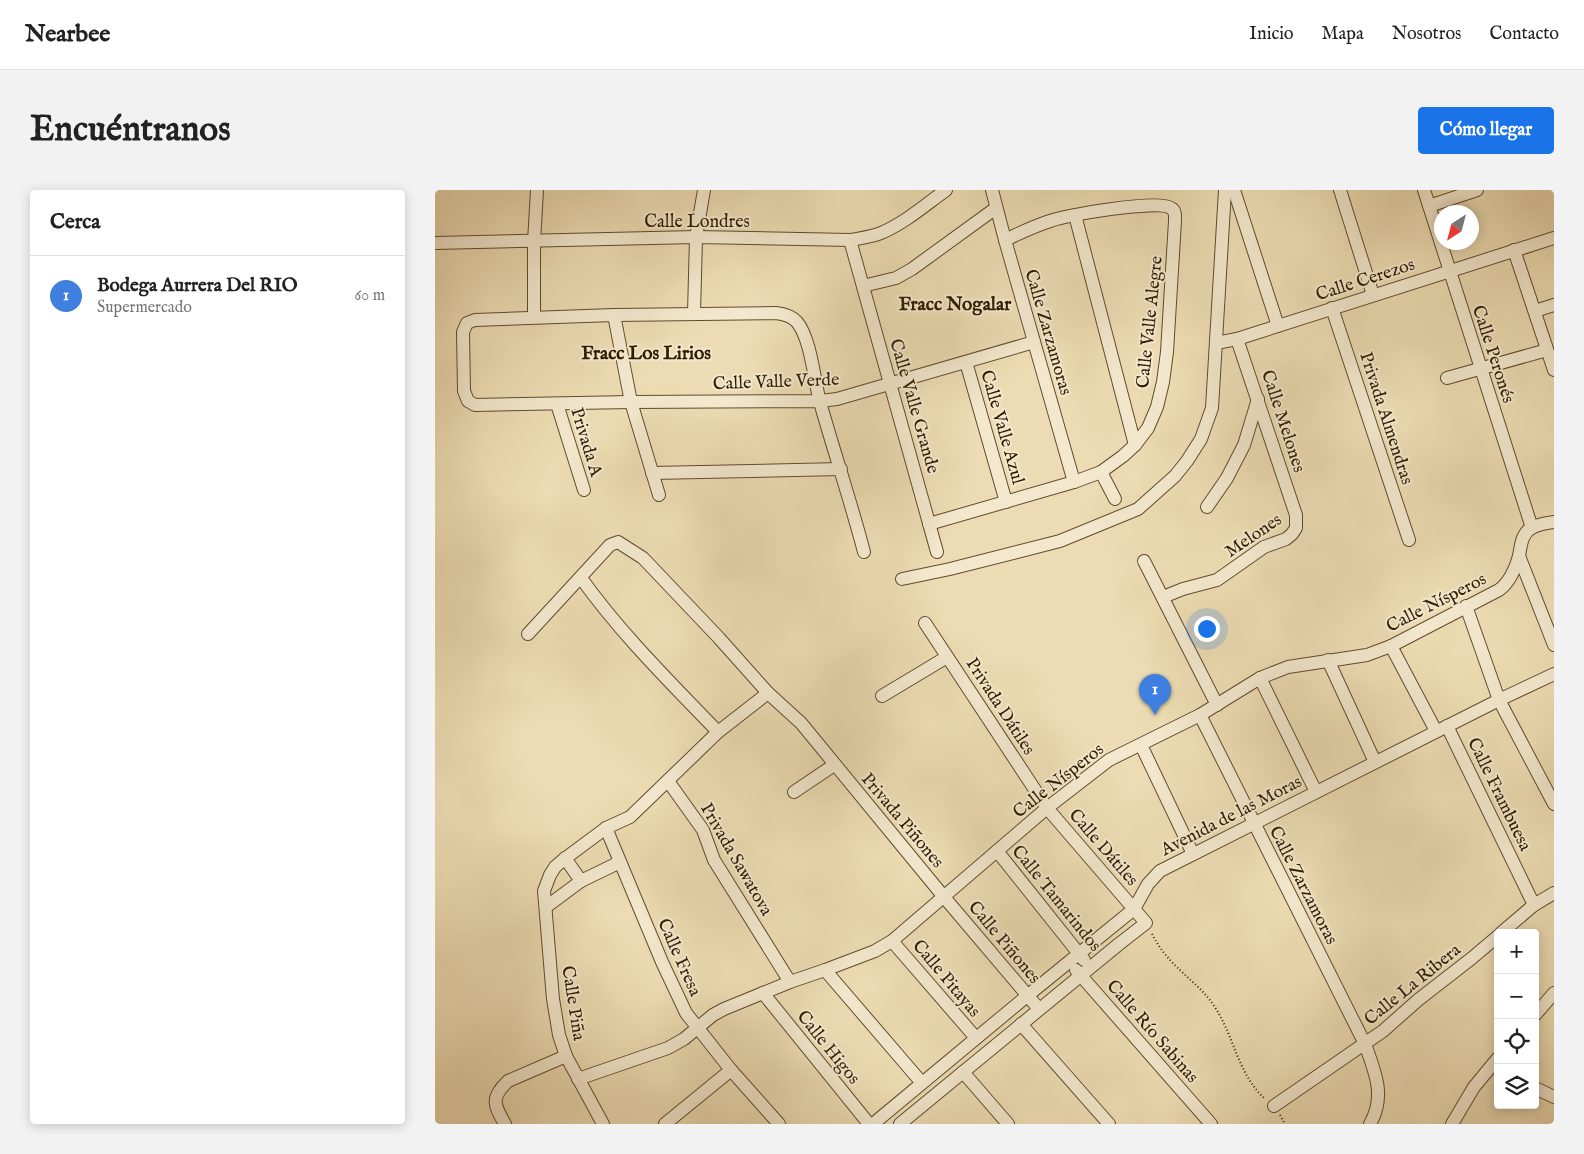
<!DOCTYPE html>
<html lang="es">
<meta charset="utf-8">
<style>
:root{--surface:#fff;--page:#f2f2f2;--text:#222;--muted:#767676;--line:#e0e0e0;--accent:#1a73e8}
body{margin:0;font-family:"IM FELL English",serif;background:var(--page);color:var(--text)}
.controls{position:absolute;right:15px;bottom:15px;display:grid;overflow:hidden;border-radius:5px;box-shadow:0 2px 12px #0003}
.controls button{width:45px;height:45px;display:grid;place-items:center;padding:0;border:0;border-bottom:1px solid var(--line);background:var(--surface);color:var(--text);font:25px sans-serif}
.compass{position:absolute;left:999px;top:15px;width:45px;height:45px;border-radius:50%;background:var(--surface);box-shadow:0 2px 12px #0003;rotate:216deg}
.you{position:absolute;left:771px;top:438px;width:18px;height:18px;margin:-12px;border:4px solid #fff;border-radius:50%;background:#1a73e8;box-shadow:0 0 0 8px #1a73e833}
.badge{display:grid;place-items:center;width:32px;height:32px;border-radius:50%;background:var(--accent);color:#fff;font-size:16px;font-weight:700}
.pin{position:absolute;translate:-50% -41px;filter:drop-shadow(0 1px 2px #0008)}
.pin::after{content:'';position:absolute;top:26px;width:18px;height:15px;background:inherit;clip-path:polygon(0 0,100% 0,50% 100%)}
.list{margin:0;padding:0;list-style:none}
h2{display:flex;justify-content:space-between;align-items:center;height:65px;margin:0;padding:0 20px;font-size:21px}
h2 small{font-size:16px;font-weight:400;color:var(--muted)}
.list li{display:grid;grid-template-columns:32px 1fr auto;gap:15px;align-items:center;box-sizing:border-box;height:80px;padding:0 20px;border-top:1px solid var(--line)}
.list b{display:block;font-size:19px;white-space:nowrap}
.list p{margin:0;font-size:16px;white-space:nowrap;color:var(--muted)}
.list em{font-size:16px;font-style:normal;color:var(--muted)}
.icon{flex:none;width:28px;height:28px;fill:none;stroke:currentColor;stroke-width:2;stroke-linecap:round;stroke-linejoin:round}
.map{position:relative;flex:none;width:1119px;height:934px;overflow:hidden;border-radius:5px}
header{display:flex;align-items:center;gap:30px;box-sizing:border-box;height:70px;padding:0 25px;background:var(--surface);border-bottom:1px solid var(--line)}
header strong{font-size:24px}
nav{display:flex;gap:28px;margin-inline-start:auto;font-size:18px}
.intro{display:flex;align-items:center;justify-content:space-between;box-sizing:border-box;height:120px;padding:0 30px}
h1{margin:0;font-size:35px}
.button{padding:12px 22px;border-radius:5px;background:var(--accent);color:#fff;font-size:18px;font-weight:700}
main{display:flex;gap:30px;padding:0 30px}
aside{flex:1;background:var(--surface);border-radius:5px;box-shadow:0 2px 12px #0003}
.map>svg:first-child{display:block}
</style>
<header>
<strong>Nearbee</strong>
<nav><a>Inicio</a><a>Mapa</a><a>Nosotros</a><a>Contacto</a></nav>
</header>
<div class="intro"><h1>Encuéntranos</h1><a class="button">Cómo llegar</a></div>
<main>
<aside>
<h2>Cerca<small></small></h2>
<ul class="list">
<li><span class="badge" style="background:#3f7fe0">1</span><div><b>Bodega Aurrera Del RIO</b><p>Supermercado</p></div><em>60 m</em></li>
</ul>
</aside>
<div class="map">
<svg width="1119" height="934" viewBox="0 0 1119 934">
<rect width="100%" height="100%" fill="#eddcb3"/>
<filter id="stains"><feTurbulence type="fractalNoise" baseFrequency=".004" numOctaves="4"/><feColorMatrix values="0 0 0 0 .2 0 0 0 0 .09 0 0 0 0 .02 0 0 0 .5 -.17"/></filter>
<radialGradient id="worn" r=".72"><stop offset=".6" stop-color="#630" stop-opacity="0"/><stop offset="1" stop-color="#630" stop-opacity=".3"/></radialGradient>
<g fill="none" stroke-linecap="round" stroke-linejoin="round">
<!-- minor casing -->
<g stroke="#604c2d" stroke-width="14">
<g id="minor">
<path d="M557,0L570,50L639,292"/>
<path d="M799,0L843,136"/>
<path d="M905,0L938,105"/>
<path d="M989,0L1097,338"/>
<path d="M994,16L1042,0"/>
<path d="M640,25L700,255"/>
<path d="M415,50L502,362"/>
<path d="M0,53L261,47L415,50C426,48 436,47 446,43C470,33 490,15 511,0"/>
<path d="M1079,60L1119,180"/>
<path d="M428,96L461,88L477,79L561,18"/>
<path d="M897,118L974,350"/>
<path d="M1100,121L1119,115"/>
<path d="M259,123L261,47L269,0"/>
<path d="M179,125L196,212L224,305"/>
<path d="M99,127V52L102,0"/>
<path d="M781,153L802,149L1119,48"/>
<path d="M531,172L571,312"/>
<path d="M1012,188L1112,160"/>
<path d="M122,214L149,300"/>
<path d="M666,282L680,309"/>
<path d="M217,283L406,279"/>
<path d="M772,317L792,288L809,255L823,209"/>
<path d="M494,334L639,292L666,282L688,266L700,255L713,238L722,217L728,192L732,162L740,31C740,26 741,21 736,18C723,9 633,25 615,31C599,36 585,43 570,50"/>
<path d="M429,362C416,312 399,262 385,212C379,190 376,149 362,132C357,126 349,124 341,123L179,125L40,130L32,133L28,142L29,201L33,211L40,215L196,212L385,211L402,209L599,152"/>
<path d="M1084,366L1119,455"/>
<path d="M709,371L782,515"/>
<path d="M146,388C186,444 236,493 283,542"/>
<path d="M467,389L515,379L625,351L703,319L740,286L752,271L766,249L777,218L790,0"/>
<path d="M728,407L748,399L782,390L829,357L851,349L857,344L861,338V325L802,149"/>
<path d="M1031,416L1064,510L1119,614"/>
<path d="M93,444L175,355L183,352L208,368L284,448L333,503L366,533L509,707L604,819"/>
<path d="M956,456L1001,541"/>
<path d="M893,470L940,572"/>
<path d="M825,488L881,602"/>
<path d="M447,506L512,467"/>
<path d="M765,525L930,854C940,882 951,906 935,934"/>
<path d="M1012,536L1099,715"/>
<path d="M706,555L758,664"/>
<path d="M233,591L268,640L279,670L355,792"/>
<path d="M359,602L399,575"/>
<path d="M171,638L227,772L251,823L296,880L344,934"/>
<path d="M562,661L649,770"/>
<path d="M130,668L146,691"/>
<path d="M111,717L146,691L185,672"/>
<path d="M1066,743L1099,715L1119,703"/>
<path d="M457,751L541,848"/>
<path d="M390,780L487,893"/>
<path d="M641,780L776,934"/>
<path d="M328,803L434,934"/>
<path d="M1100,825L1119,803"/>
<path d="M586,834L674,934"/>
<path d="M528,882L573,934"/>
<path d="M143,889L233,858L249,849L278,825L289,819L355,792L390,780L440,761L457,751L612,618L674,570L765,525L825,488L853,477L932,465L956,456L1064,400C1074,393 1081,378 1084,366C1086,356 1086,345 1096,338C1102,335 1112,333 1119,332"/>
<path d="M1100,898L1119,907"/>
<path d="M839,916L948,841L983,810L1037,768L1063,746"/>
<path d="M70,934C59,915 55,908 73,891L131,866"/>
<path d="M168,934L131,866L124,845L118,809L109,701L115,685L120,677L128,670L171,638L195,627L283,542L333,503"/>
<path d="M230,934L296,880"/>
<path d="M438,934L592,806L699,719L713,694L725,681L1064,510L1119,484"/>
<path d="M465,934L684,754L711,733L612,618L490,433"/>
<path d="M1017,934L1039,897L1063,868"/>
</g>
</g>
<!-- path -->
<g stroke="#311c00" stroke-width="2" stroke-dasharray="1 2.5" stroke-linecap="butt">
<path d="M717,744C724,758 734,770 745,780C756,791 768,800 777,813C799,843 801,882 830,909"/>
<path d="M845,925L850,934"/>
</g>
<!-- minor -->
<use href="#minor" stroke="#f3e8ce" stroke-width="12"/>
</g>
<g text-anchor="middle" stroke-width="4" stroke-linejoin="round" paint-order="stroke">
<!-- street labels -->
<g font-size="18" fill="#311c00" stroke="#f3e8ce">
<text x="262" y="37">Calle Londres</text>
<text transform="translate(930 89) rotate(-18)" y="6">Calle Cerezos</text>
<text transform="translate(714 132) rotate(-84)" y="6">Calle Valle Alegre</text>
<text transform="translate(614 142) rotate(74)" y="6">Calle Zarzamoras</text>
<text transform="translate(1059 164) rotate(72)" y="6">Calle Peronés</text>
<text transform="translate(341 191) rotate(-2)" y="6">Calle Valle Verde</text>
<text transform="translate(480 216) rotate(74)" y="6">Calle Valle Grande</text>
<text transform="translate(952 228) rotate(72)" y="6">Privada Almendras</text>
<text transform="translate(849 231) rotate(72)" y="6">Calle Melones</text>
<text transform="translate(568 237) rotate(74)" y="6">Calle Valle Azul</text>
<text transform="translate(152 252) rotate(73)" y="6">Privada A</text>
<text transform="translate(818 345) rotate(-34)" y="6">Melones</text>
<text transform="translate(1001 412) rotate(-27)" y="6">Calle Nísperos</text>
<text transform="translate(566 516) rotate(57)" y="6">Privada Dátiles</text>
<text transform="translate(623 590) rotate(-38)" y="6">Calle Nísperos</text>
<text transform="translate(1065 604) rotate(64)" y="6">Calle Frambuesa</text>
<text transform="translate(796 625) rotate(-27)" y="6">Avenida de las Moras</text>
<text transform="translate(468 630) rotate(50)" y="6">Privada Piñones</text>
<text transform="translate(669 657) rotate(49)" y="6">Calle Dátiles</text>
<text transform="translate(302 669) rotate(60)" y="6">Privada Sawatova</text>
<text transform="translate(869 695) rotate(63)" y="6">Calle Zarzamoras</text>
<text transform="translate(622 708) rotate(51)" y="6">Calle Tamarindos</text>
<text transform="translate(570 752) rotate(50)" y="6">Calle Piñones</text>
<text transform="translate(245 767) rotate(66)" y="6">Calle Fresa</text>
<text transform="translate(512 788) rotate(50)" y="6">Calle Pitayas</text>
<text transform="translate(977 794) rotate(-39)" y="6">Calle La Ribera</text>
<text transform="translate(139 813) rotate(81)" y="6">Calle Piña</text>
<text transform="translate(718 841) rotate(49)" y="6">Calle Río Sabinas</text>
<text transform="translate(394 857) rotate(51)" y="6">Calle Higos</text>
</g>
<!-- neighbourhood labels -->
<g font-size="19" font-weight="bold" fill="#311c00" stroke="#f3e8ce">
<text x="520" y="120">Fracc Nogalar</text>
<text x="211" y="169">Fracc Los Lirios</text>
</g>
</g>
<rect width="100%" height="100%" filter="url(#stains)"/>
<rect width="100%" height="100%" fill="url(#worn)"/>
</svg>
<div class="controls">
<button>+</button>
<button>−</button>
<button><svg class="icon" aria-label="locate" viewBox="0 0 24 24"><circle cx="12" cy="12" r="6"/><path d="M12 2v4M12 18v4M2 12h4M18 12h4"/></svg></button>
<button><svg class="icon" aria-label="layers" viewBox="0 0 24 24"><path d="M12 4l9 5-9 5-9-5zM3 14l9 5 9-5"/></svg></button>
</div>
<svg class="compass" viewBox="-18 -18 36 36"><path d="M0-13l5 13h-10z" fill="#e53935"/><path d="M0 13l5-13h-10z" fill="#767676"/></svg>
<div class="you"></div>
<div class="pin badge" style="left:720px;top:525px;background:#3f7fe0">1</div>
</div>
</main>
